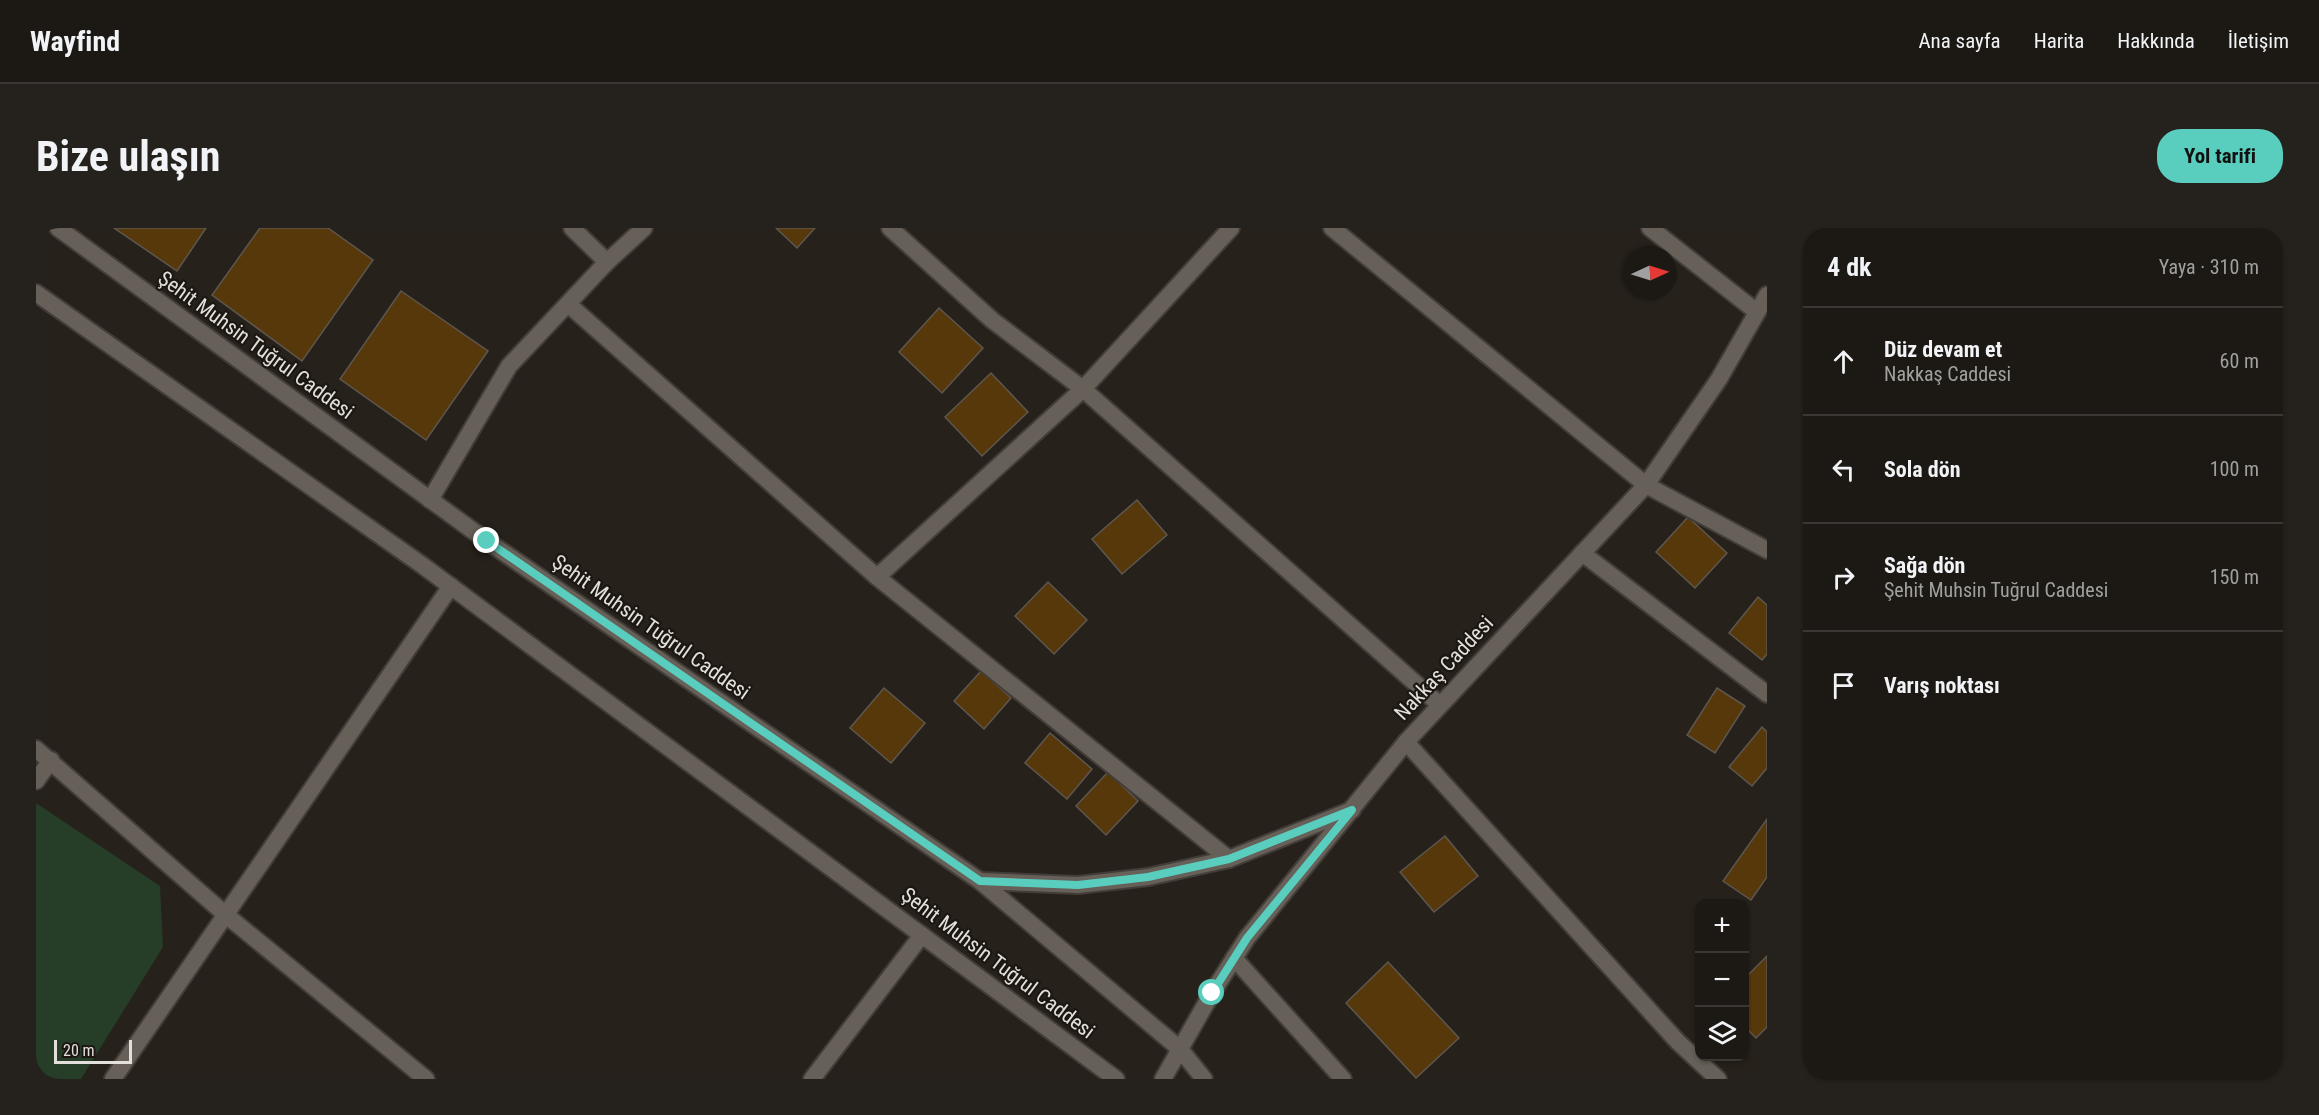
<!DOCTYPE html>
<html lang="tr">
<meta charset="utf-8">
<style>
:root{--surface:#1c1914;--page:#25221d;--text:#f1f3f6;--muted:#a0a0a0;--line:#3a3834;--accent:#59cebf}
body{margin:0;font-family:"Roboto Condensed",sans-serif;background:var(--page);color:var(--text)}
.controls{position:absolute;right:18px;bottom:18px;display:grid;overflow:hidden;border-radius:12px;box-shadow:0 2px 4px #0004}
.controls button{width:54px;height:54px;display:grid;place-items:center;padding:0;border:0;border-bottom:2px solid var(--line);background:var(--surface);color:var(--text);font:30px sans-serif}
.compass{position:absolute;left:1587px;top:18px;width:54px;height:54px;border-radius:50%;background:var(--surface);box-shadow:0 2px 4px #0004;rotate:86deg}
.scale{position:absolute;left:18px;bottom:15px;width:78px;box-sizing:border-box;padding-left:6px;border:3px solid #e3e0dc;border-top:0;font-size:16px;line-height:21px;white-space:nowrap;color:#e3e0dc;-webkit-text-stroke:4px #1c1711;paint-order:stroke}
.stop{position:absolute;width:18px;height:18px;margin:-14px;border:4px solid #59cebf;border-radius:50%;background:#fff}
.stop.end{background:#59cebf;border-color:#fff;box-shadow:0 2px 6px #0008}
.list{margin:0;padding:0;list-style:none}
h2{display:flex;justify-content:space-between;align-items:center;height:78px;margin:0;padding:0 24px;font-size:26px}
h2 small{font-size:20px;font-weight:400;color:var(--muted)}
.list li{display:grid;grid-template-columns:39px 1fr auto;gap:18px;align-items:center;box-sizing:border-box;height:108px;padding:0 24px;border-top:2px solid var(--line)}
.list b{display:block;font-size:22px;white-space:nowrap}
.list p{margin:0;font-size:20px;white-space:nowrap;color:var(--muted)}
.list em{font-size:20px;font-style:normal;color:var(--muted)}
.icon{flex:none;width:33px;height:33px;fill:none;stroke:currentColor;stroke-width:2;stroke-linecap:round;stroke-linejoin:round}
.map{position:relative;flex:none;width:1731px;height:851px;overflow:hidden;border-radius:24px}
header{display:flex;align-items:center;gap:36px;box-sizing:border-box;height:84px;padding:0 30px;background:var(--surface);border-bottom:2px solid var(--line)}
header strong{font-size:28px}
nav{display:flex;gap:33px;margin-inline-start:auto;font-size:21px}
.intro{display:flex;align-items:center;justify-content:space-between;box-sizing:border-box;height:144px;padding:0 36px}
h1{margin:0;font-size:42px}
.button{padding:15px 27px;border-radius:24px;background:var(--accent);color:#111;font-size:21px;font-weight:700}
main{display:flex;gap:36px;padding:0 36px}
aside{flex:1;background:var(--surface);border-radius:24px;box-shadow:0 2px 4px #0004}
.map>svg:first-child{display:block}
</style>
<header>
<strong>Wayfind</strong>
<nav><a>Ana sayfa</a><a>Harita</a><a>Hakkında</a><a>İletişim</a></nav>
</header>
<div class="intro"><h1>Bize ulaşın</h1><a class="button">Yol tarifi</a></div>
<main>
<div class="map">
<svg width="1731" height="851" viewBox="0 0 1731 851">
<rect width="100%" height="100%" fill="#26211a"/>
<!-- green -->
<path fill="#263d28" d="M0,575L124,658L127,719L45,851H0Z"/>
<!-- building -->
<g fill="#57380b" stroke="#5d5750" stroke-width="1.5">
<path d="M78,0H170L141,43Z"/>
<path d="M224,0H292L337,32L266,133L176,67Z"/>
<path d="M740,0H779L761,20Z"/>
<path d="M365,63L452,123L390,212L304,151Z"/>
<path d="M903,80L947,120L906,165L863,124Z"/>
<path d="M955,145L992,184L946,228L909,189Z"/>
<path d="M1101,272L1131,307L1086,346L1056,311Z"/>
<path d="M1652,289L1691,325L1659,360L1620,324Z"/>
<path d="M1012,354L1051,392L1018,426L979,388Z"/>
<path d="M1722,369L1731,377V426L1726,432L1693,405Z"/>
<path d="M945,443L975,470L948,501L918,473Z"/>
<path d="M848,460L889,495L855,535L814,500Z"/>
<path d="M1681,460L1709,478L1679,525L1651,507Z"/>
<path d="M1726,499L1731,504V540L1716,558L1693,539Z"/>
<path d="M1014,505L1056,541L1031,571L989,535Z"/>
<path d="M1072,544L1102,573L1070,607L1040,578Z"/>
<path d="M1731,591V649L1715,672L1687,653Z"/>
<path d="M1409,608L1442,648L1398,684L1364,644Z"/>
<path d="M1731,728V799L1720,810L1708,798V751Z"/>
<path d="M1352,734L1423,810L1380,850L1310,775Z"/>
</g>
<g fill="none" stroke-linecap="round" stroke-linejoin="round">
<!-- minor casing -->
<g stroke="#423d39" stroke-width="20">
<g id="minor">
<path d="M536,0L571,34"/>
<path d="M854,0L956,92L1047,161L1404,477"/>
<path d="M1296,0L1610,257L1731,322"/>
<path d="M1614,0L1721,84"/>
<path d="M532,76L841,349L1193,631"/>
<path d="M394,272L473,138L571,34L608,0"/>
<path d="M1546,325L1731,466"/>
<path d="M841,349L1047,161L1195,0"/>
<path d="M1370,514L1642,814L1682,851"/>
<path d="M0,521L190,687L390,851"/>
<path d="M0,553L15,532"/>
<path d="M944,653L1042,657L1112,649L1193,631L1316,582"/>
<path d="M1198,730L1307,851"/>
<path d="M77,851L415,358"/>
<path d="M776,851L886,707"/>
</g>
</g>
<!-- tertiary casing -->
<g stroke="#423d39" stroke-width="20">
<path id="tertiary" d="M1127,851L1176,765L1211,710L1370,514L1610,257L1683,151L1731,67"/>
</g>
<!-- secondary casing -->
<g stroke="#423d39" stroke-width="20">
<g id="secondary">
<path d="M22,0L451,313L944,653L1144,821L1168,851"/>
<path d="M0,65L386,337L1080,851"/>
</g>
</g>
<!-- minor -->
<use href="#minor" stroke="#666058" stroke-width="16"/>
<!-- tertiary -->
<use href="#tertiary" stroke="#666058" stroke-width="16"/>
<!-- secondary -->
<use href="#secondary" stroke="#666058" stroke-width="16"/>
</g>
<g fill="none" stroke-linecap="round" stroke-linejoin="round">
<!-- route -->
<path stroke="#59cebf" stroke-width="8" d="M451,313L944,653L1042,657L1112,649L1193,631L1316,582L1211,710L1176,765"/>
</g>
<g text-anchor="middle" stroke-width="4.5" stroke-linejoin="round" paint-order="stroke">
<!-- street labels -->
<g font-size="21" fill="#e3e0dc" stroke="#1c1711">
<text transform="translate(220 117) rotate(36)" y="7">Şehit Muhsin Tuğrul Caddesi</text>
<text transform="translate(615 399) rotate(35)" y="7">Şehit Muhsin Tuğrul Caddesi</text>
<text transform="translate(1408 440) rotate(-47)" y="7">Nakkaş Caddesi</text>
<text transform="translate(962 735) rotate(37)" y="7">Şehit Muhsin Tuğrul Caddesi</text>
</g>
</g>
</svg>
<div class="controls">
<button>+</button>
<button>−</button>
<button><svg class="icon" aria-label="layers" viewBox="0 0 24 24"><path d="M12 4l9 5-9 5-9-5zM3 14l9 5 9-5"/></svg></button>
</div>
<svg class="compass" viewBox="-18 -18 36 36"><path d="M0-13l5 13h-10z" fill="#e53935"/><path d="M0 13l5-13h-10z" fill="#a0a0a0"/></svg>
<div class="scale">20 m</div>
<div class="stop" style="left:1176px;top:765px"></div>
<div class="stop end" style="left:451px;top:313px"></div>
</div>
<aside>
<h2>4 dk<small>Yaya · 310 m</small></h2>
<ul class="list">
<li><svg class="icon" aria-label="ahead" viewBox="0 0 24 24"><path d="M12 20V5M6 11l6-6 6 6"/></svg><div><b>Düz devam et</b><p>Nakkaş Caddesi</p></div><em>60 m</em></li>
<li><svg class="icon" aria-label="left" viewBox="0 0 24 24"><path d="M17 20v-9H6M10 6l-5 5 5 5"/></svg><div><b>Sola dön</b></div><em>100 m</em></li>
<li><svg class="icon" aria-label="right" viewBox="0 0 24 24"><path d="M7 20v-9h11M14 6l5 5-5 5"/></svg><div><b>Sağa dön</b><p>Şehit Muhsin Tuğrul Caddesi</p></div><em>150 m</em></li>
<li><svg class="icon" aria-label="arrive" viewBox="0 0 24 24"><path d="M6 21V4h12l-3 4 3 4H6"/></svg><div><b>Varış noktası</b></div></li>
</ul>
</aside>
</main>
